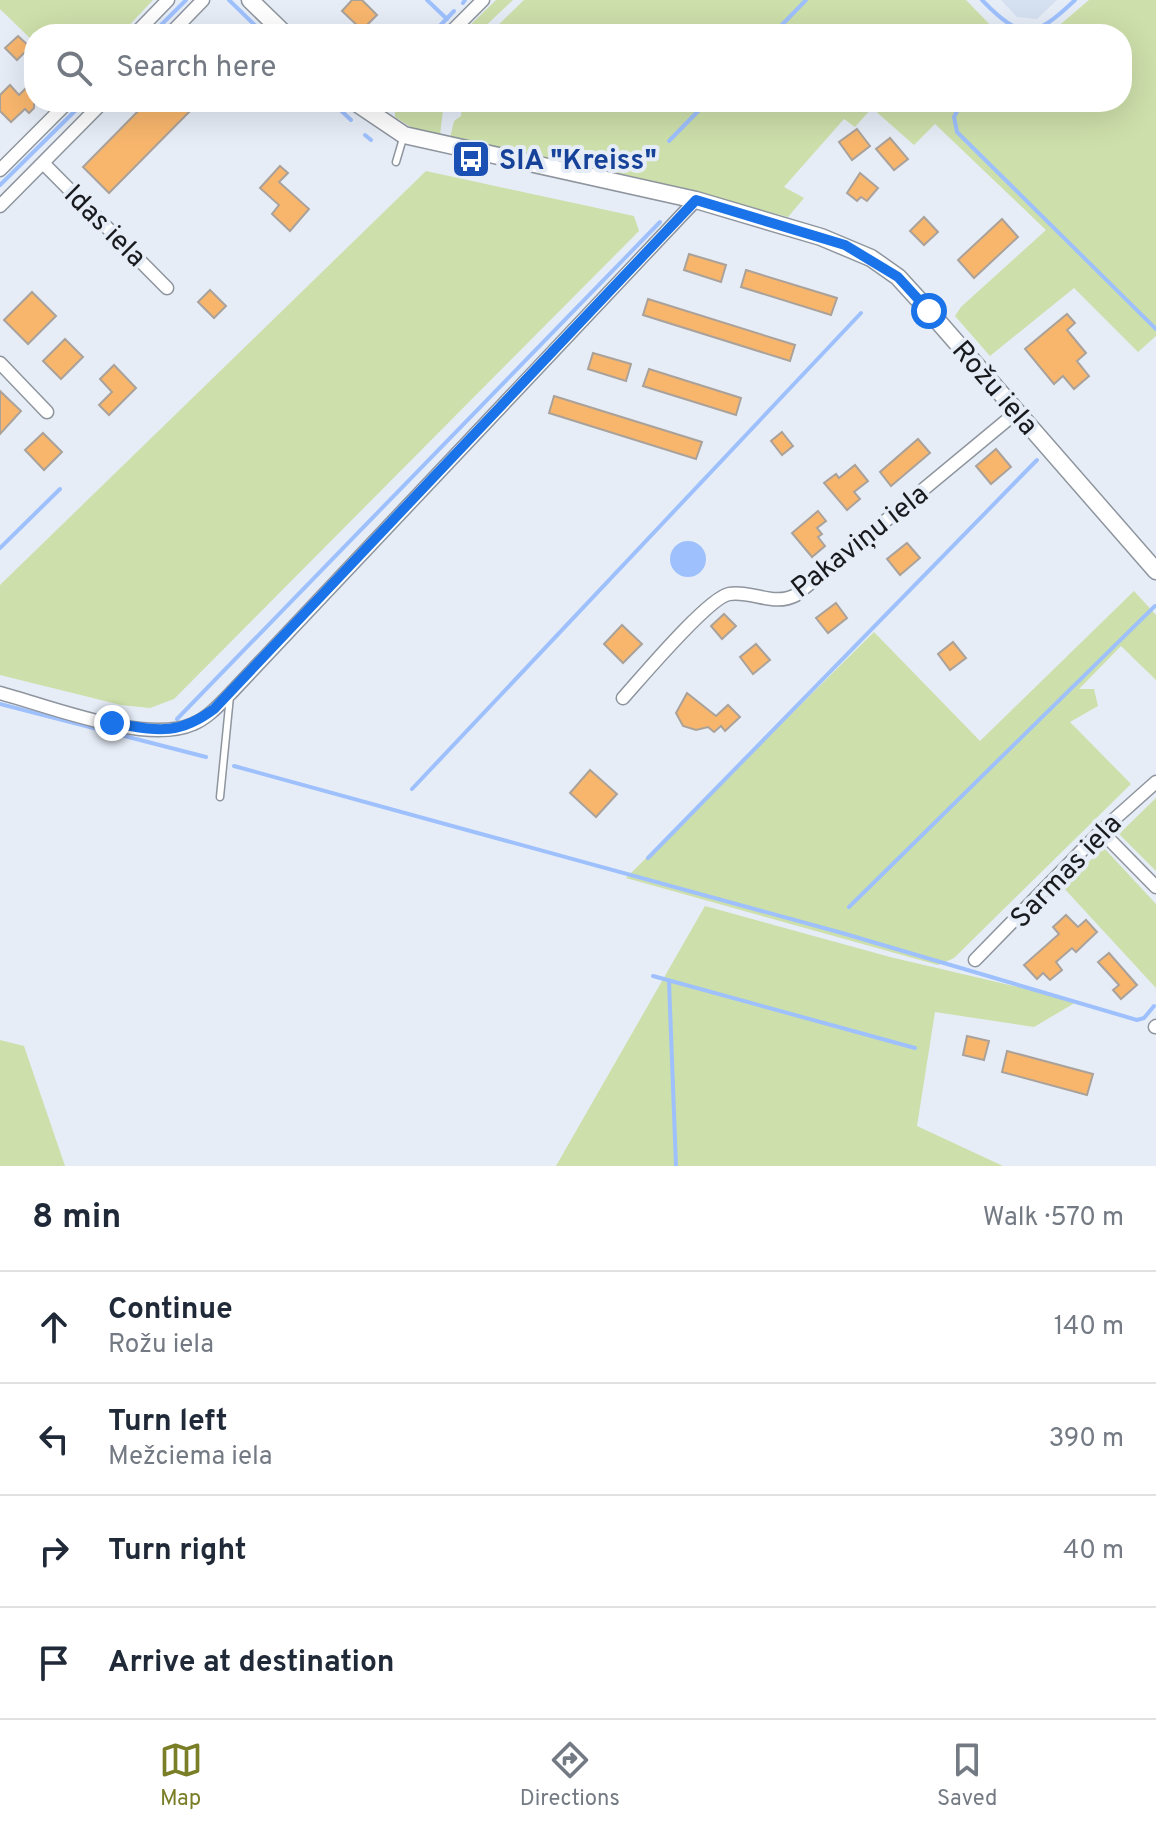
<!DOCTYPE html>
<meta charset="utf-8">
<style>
:root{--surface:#fff;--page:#f2f2f3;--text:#1f2937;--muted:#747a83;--line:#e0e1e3;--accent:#797e27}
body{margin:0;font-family:Overpass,sans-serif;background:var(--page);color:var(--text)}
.stop{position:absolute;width:24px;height:24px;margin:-18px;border:6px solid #1a73e8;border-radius:50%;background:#fff}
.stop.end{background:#1a73e8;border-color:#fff;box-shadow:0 2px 8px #0008}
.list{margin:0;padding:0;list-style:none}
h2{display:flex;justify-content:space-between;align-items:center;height:104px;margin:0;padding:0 32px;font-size:34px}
h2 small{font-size:26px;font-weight:400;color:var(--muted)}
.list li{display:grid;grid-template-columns:52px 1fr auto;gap:24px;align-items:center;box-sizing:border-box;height:112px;padding:0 32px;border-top:2px solid var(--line)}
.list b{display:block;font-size:30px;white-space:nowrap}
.list p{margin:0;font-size:26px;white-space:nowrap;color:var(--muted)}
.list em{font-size:26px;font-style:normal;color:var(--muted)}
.icon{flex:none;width:44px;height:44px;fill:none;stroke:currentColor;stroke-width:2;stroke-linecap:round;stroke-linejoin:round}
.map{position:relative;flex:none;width:1156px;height:1166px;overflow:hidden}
.search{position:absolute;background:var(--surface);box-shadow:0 8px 32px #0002;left:24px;right:24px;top:24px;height:88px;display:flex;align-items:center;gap:20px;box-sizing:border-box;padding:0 28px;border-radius:32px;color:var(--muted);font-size:30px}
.sheet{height:552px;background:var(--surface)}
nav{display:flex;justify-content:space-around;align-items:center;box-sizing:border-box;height:112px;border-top:2px solid var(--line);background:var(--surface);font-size:22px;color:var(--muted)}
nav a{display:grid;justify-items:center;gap:4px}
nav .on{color:var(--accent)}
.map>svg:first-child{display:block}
</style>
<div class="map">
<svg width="1156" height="1166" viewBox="0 0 1156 1166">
<rect width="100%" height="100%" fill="#e6edf7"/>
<!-- built -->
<path fill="#d5e1f1" d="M1001,0H1057L1037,19L1017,17Z"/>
<!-- green -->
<g fill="#cddfaa">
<path d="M0,0H153L121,34H34V42L0,9Z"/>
<path d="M496,0H513L477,34H461Z"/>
<path d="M524,0H966L999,34H489Z"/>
<path d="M1089,0H1156V336L1138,352L1074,288L990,356L955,316L961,307L1046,230L935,124L914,145L872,108L855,127L844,119L784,187L804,198L788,217L637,178L450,138L454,121L461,116L462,102H1122V34H1049Z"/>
<path d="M395,102H444L440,135L414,129L395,117Z"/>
<path d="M426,171L634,216L639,231L174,699L150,708L121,705L0,675V585Z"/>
<path d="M1134,591L1156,615V680L1121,646L1079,689H1094L1098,706L1070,722L1131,784L954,958L938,965L626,878L874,632L980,741Z"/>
<path d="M1156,798V871L1119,834Z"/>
<path d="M1104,848L1156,904V988L1062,886Z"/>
<path d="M705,906L890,957L1078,1001L1034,1027L935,1012L917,1126L1003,1166H556Z"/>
<path d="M0,1040L24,1046L65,1166H0Z"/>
</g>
<!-- water -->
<circle fill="#9ec0fd" cx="688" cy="559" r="18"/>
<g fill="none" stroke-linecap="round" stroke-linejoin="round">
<!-- stream -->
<g stroke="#9ec0fd" stroke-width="4">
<path d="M229,0L264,34"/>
<path d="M427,0L447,19"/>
<path d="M982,0C1022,41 1034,39 1075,0"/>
<path d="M463,3L465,0"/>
<path d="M152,34L186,0"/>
<path d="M432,34L454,11"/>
<path d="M773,34L806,0"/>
<path d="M332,102L351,120"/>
<path d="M962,102L954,117L957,132L1156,329"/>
<path d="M365,135L371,140"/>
<path d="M669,141L707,102"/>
<path d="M0,185L84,102"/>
<path d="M0,548L60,489"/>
<path d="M0,704L206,757"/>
<path d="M177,719L660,222"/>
<path d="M234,766L842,933L1137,1020L1144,1018L1154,1006"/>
<path d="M412,789L861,313"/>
<path d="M648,858L1037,460"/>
<path d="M849,907L1155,606"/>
<path d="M653,976L915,1048"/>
<path d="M669,981L676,1166"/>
</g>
</g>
<!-- building -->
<g fill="#f8b66d" stroke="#aaa29a" stroke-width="2">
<path d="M352,0H362L377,15L362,30L342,11Z"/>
<path d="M18,36L30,47L17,60L5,48Z"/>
<path d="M34,80V108L29,113L25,109L11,122L0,111V95L10,85L19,95Z"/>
<path d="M147,102H199L109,193L83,167Z"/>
<path d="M857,129L870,146L852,160L839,142Z"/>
<path d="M890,138L908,159L894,170L876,149Z"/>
<path d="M280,166L288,173L279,182L309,209L290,231L272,214L279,205L260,188Z"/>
<path d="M860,173L878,188L867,201L861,197L857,201L847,193Z"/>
<path d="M924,217L938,232L924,245L910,231Z"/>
<path d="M1002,219L1018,237L974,278L958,260Z"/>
<path d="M689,254L726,265L721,282L684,270Z"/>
<path d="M746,270L837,298L831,315L741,287Z"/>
<path d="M210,290L226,306L214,318L198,302Z"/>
<path d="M32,292L56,316L28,344L4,320Z"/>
<path d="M648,299L795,345L790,361L643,315Z"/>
<path d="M1067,314L1075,323L1067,330L1086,353L1077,361L1089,376L1074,389L1063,376L1054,384L1025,349Z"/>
<path d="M65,339L83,357L61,379L43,361Z"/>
<path d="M593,353L631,364L626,381L588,369Z"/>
<path d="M114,365L136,388L109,415L99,405L112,392L100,379Z"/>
<path d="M649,369L741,398L736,415L643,386Z"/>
<path d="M0,391L21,411L0,434Z"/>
<path d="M554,396L702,442L696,459L549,413Z"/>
<path d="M782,432L793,446L782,455L771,441Z"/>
<path d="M43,433L62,452L44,470L25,450Z"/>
<path d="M918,439L930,453L891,486L880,472Z"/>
<path d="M996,449L1011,467L991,484L976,466Z"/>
<path d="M855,465L868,481L854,492L860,499L847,510L824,483L836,474L839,478Z"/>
<path d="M818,511L826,521L817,528L822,534L818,537L825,546L812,557L792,533Z"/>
<path d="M907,543L920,558L900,575L887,559Z"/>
<path d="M836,603L847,618L828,633L816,618Z"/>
<path d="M724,614L736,626L722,639L711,626Z"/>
<path d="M622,625L642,644L623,663L604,644Z"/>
<path d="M953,642L966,658L950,670L938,654Z"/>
<path d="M756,644L770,660L753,674L740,657Z"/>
<path d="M687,693L716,716L728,705L740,717L725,731L721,726L714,732L708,727L696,730L683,726L676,713Z"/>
<path d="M590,770L617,794L596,817L570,793Z"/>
<path d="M1066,915L1078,927L1086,920L1097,932L1076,952L1072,948L1056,962L1062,970L1050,980L1043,973L1037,979L1024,965L1059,934L1053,927Z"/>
<path d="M1109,953L1137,985L1121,999L1113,990L1119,985L1098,962Z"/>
<path d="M967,1036L989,1041L984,1060L963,1055Z"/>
<path d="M1007,1051L1093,1074L1087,1095L1002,1072Z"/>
</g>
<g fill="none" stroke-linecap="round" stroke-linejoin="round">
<!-- lane casing -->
<g stroke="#8e959e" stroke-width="9">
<g id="lane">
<path d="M396,162L404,135"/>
<path d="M220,797L230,696"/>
</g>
</g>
<!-- street casing -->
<g stroke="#8e959e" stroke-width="15">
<g id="street">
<path d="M135,34L168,0"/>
<path d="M170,34L203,0"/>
<path d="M449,34L483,0"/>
<path d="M43,163L167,288"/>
<path d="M0,170L68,102"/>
<path d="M0,206L103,102"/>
<path d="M0,363L47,412"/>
<path d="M0,693C49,706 146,745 193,724C208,718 220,704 231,693L696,200"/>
<path d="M623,698C641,678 708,598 729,594C752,590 773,607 796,595L1018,411"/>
<path d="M1101,831L1156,887"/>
<path d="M975,960L1101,831L1156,782"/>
<path d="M1155,1027L1156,1026"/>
</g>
</g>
<!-- secondary casing -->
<g stroke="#8e959e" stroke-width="19">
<g id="secondary">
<path d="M250,0L285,34"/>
<path d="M355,102L404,135L696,200L821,237L871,258L898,277L929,311L1156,571"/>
</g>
</g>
<!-- lane -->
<use href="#lane" stroke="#fff" stroke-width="6"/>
<!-- street -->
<use href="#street" stroke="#fff" stroke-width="12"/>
<!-- secondary -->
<use href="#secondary" stroke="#fff" stroke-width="16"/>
</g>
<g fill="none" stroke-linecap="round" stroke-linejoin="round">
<!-- route -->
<path stroke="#1a73e8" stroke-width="10" d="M112,723C155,730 177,737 214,709L696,200L845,245L898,277L929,311"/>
</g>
<!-- icons -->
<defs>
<g id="bus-square" transform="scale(2)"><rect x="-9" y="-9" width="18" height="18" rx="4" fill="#1a4fb4" stroke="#e6edf7"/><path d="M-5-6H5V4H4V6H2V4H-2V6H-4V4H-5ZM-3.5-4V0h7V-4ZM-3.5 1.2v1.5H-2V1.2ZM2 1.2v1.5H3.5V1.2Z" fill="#fff"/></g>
</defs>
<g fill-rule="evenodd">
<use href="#bus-square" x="471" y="159"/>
</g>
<g text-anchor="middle" stroke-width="8" stroke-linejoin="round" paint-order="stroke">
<!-- transit labels -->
<g font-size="28" font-weight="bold" fill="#164399" stroke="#e6edf7" text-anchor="start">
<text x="499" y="169">SIA "Kreiss"</text>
</g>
<!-- street labels -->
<g font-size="28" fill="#181a1e" stroke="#e6edf7">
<text transform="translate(106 225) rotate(45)" y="10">Idas iela</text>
<text transform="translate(996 387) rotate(49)" y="10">Rožu iela</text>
<text transform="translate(859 540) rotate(-38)" y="10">Pakaviņu iela</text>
<text transform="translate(1065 870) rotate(-46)" y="10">Sarmas iela</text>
</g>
</g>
</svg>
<div class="stop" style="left:929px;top:311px"></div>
<div class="stop end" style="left:112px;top:723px"></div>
<div class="search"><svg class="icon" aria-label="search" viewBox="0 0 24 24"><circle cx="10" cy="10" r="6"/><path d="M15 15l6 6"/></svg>Search here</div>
</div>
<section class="sheet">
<h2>8 min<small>Walk · 570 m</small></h2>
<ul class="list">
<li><svg class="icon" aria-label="ahead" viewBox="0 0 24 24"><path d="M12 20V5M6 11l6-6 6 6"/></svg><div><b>Continue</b><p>Rožu iela</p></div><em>140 m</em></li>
<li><svg class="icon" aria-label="left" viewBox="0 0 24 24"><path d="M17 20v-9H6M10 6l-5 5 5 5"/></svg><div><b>Turn left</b><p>Mežciema iela</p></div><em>390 m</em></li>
<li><svg class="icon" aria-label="right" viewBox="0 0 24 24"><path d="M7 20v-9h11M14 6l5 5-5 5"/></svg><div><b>Turn right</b></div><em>40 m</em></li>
<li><svg class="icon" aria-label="arrive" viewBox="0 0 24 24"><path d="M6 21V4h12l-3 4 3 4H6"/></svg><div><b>Arrive at destination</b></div></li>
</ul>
</section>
<nav>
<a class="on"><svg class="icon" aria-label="map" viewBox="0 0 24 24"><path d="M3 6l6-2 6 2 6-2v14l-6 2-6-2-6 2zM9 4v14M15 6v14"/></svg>Map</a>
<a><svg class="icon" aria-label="directions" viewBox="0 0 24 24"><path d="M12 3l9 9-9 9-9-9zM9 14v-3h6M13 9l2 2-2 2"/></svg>Directions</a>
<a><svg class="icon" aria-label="saved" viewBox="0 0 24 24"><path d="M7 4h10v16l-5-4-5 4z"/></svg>Saved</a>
</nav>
